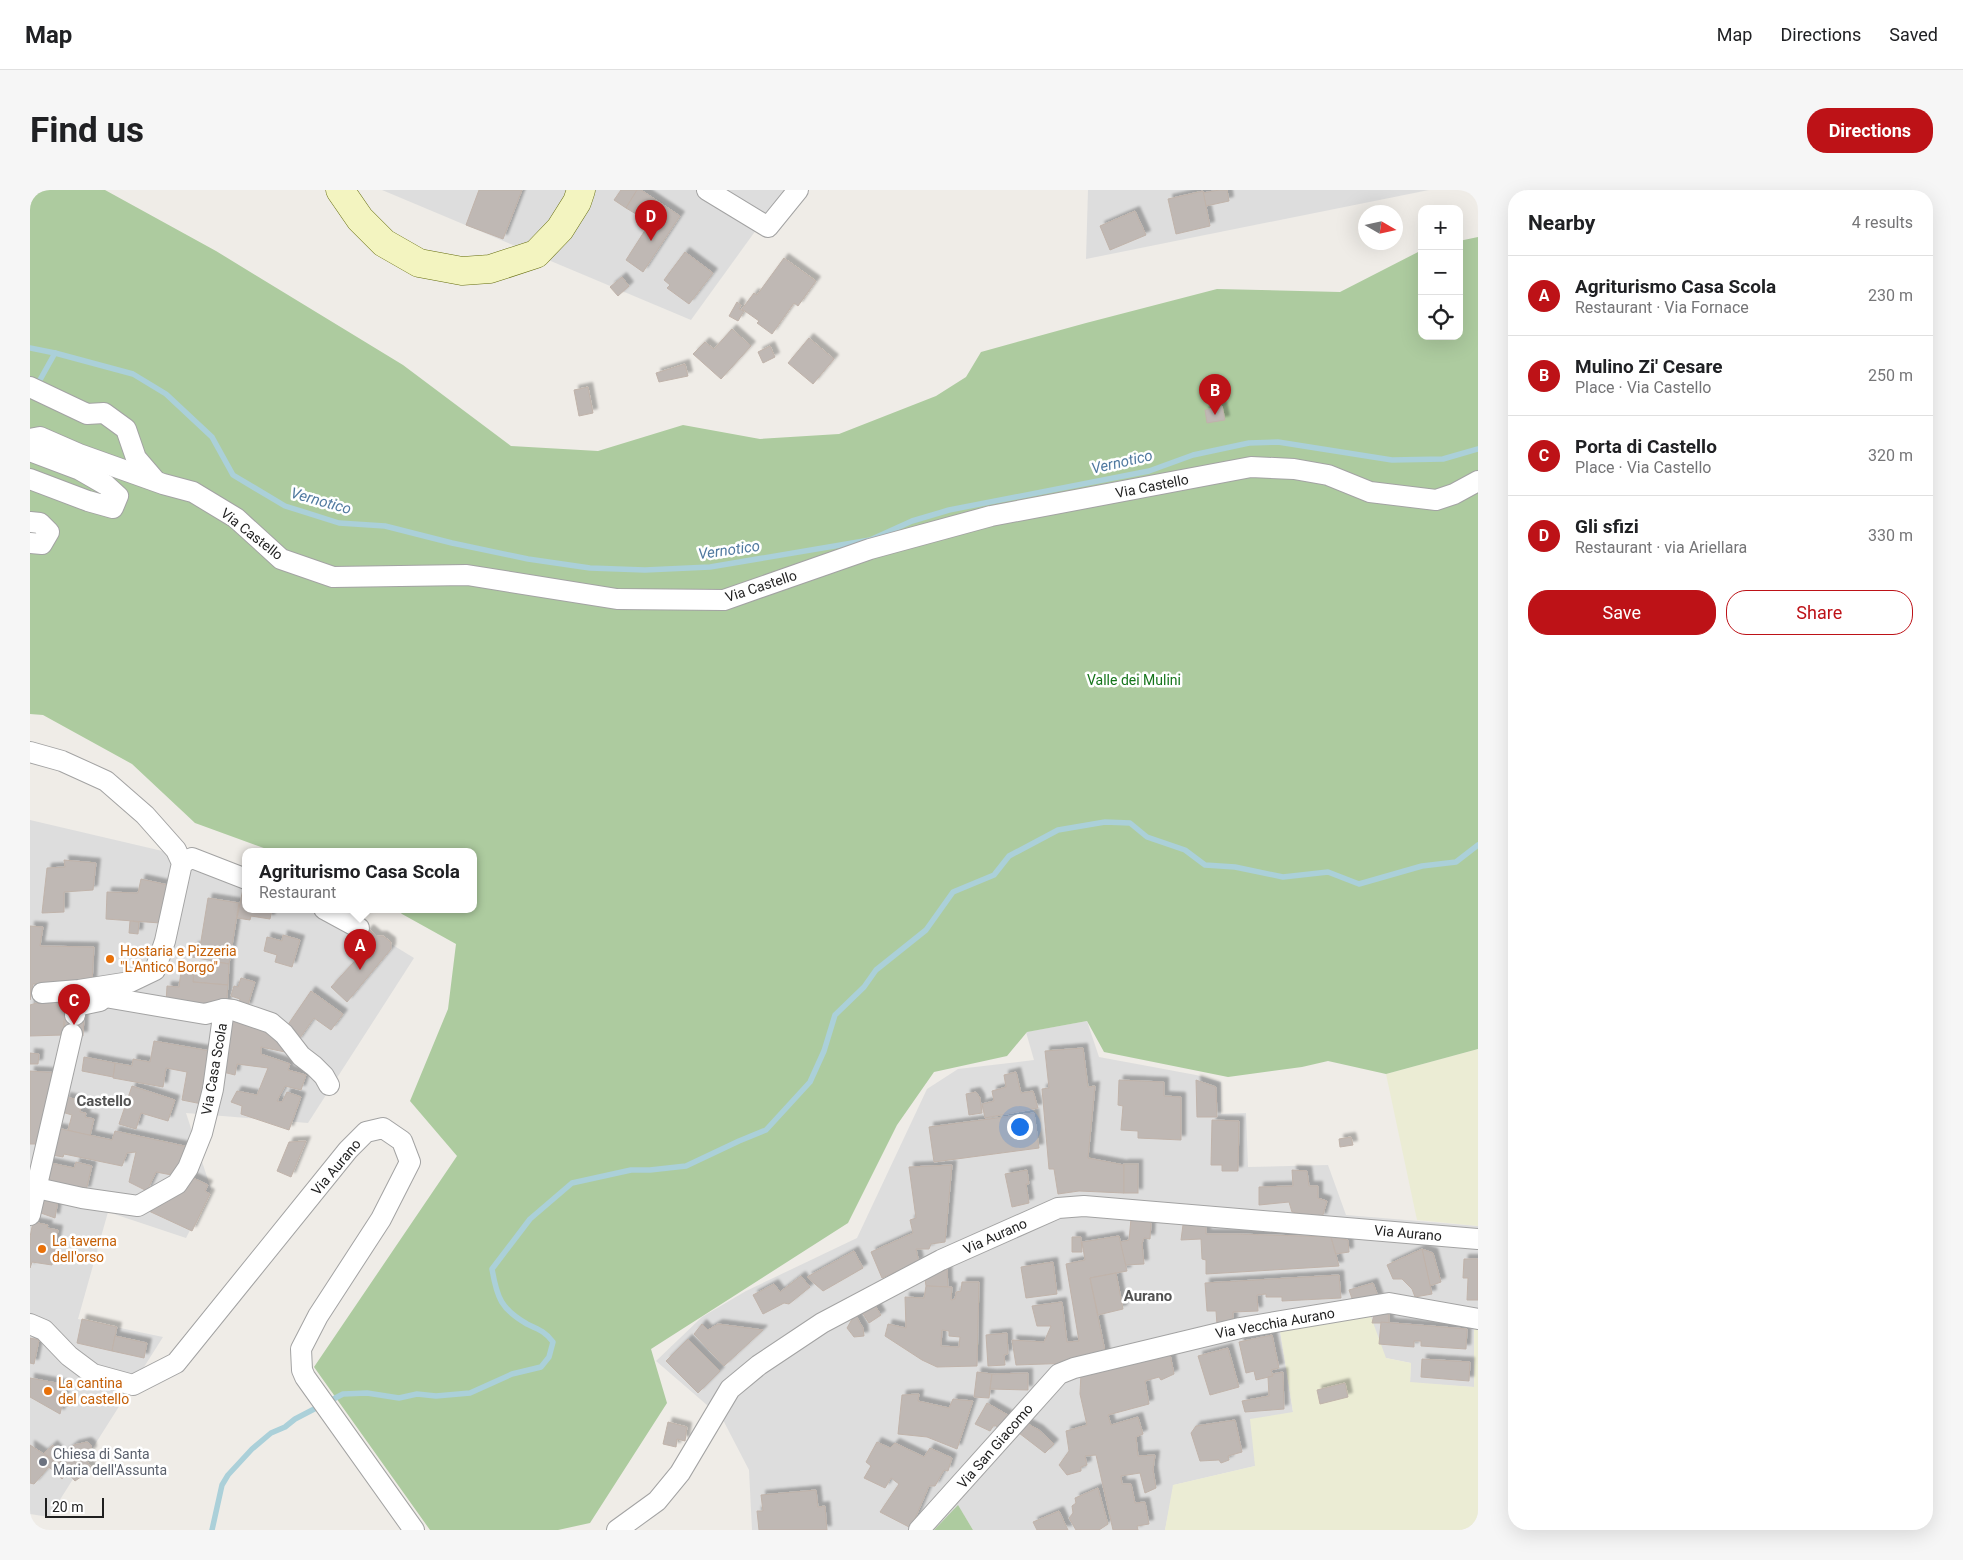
<!DOCTYPE html>
<meta charset="utf-8">
<style>
:root{--surface:#fff;--page:#f6f6f6;--text:#202124;--muted:#757577;--line:#e0e0e0;--accent:#bd1217}
body{margin:0;font-family:Roboto,sans-serif;background:var(--page);color:var(--text)}
.controls{position:absolute;right:15px;top:15px;display:grid;overflow:hidden;border-radius:10px;box-shadow:0 5px 20px #0002}
.controls button{width:45px;height:45px;display:grid;place-items:center;padding:0;border:0;border-bottom:1px solid var(--line);background:var(--surface);color:var(--text);font:25px sans-serif}
.compass{position:absolute;left:1328px;top:15px;width:45px;height:45px;border-radius:50%;background:var(--surface);box-shadow:0 5px 20px #0002;rotate:99deg}
.scale{position:absolute;left:15px;bottom:12px;width:59px;box-sizing:border-box;padding-left:5px;border:2px solid #1f1f1f;border-top:0;font-size:14px;line-height:18px;white-space:nowrap;color:#1f1f1f;-webkit-text-stroke:4px #fff;paint-order:stroke}
.you{position:absolute;left:989px;top:936px;width:18px;height:18px;margin:-12px;border:4px solid #fff;border-radius:50%;background:#1a73e8;box-shadow:0 0 0 8px #1a73e833}
.badge{display:grid;place-items:center;width:32px;height:32px;border-radius:50%;background:var(--accent);color:#fff;font-size:16px;font-weight:700}
.pin{position:absolute;translate:-50% -41px;filter:drop-shadow(0 1px 2px #0008)}
.pin::after{content:'';position:absolute;top:26px;width:18px;height:15px;background:inherit;clip-path:polygon(0 0,100% 0,50% 100%)}
.popup{position:absolute;left:212px;top:658px;width:235px;height:65px;box-sizing:border-box;display:grid;place-content:center;border-radius:10px;background:var(--surface);filter:drop-shadow(0 1px 4px #0005);font-size:16px;white-space:nowrap;color:var(--muted)}
.popup b{font-size:19px;color:var(--text)}
.popup::after{content:'';position:absolute;left:50%;top:100%;margin-left:-10px;border:10px solid transparent;border-top-color:var(--surface)}
.list{margin:0;padding:0;list-style:none}
h2{display:flex;justify-content:space-between;align-items:center;height:65px;margin:0;padding:0 20px;font-size:21px}
h2 small{font-size:16px;font-weight:400;color:var(--muted)}
.list li{display:grid;grid-template-columns:32px 1fr auto;gap:15px;align-items:center;box-sizing:border-box;height:80px;padding:0 20px;border-top:1px solid var(--line)}
.list b{display:block;font-size:19px;white-space:nowrap}
.list p{margin:0;font-size:16px;white-space:nowrap;color:var(--muted)}
.list em{font-size:16px;font-style:normal;color:var(--muted)}
.actions{display:flex;gap:10px;padding:15px 20px}
.actions a{flex:1;padding:11px 0;border:1px solid var(--accent);border-radius:20px;text-align:center;font-size:18px;color:var(--accent)}
.actions .main{background:var(--accent);color:#fff}
.icon{flex:none;width:28px;height:28px;fill:none;stroke:currentColor;stroke-width:2;stroke-linecap:round;stroke-linejoin:round}
.map{position:relative;flex:none;width:1448px;height:1340px;overflow:hidden;border-radius:20px}
header{display:flex;align-items:center;gap:30px;box-sizing:border-box;height:70px;padding:0 25px;background:var(--surface);border-bottom:1px solid var(--line)}
header strong{font-size:24px}
nav{display:flex;gap:28px;margin-inline-start:auto;font-size:18px}
.intro{display:flex;align-items:center;justify-content:space-between;box-sizing:border-box;height:120px;padding:0 30px}
h1{margin:0;font-size:35px}
.button{padding:12px 22px;border-radius:20px;background:var(--accent);color:#fff;font-size:18px;font-weight:700}
main{display:flex;gap:30px;padding:0 30px}
aside{flex:1;background:var(--surface);border-radius:20px;box-shadow:0 5px 20px #0002}
.map>svg:first-child{display:block}
</style>
<header>
<strong>Map</strong>
<nav><a>Map</a><a>Directions</a><a>Saved</a></nav>
</header>
<div class="intro"><h1>Find us</h1><a class="button">Directions</a></div>
<main>
<div class="map">
<svg width="1448" height="1340" viewBox="0 0 1448 1340">
<defs>
<filter id="shadow"><feDropShadow dx="4.5" dy="-4.5" stdDeviation="1" flood-color="#0004"/></filter>
</defs>
<rect width="100%" height="100%" fill="#efece7"/>
<!-- residential -->
<g fill="#ddd">
<path d="M352,0H755L661,130Z"/>
<path d="M1058,0H1399L1056,69Z"/>
<path d="M0,630L175,671L216,686V719H304L384,768L278,933L156,923L181,999L156,1048L78,1022L48,1129L133,1147L19,1327L0,1324Z"/>
<path d="M1057,831L1069,867L1166,885L1191,892V924L1216,923L1218,977L1298,975L1316,1025L1448,1036V1138L1444,1137V1197L1380,1193L1381,1173L1336,1164L1250,1141L1263,1222L1225,1276L1144,1295L1135,1340H943L928,1316L904,1340H722L719,1280L692,1228L626,1171L672,1127L716,1101L827,1048L897,899L928,879L1004,870L996,842Z"/>
</g>
<!-- farmland -->
<g fill="#ebecd4">
<path d="M1448,859V1036L1387,1030L1356,884Z"/>
<path d="M1337,1116L1356,1168L1381,1173L1380,1192L1444,1197V1137L1448,1138V1340H1135L1143,1295L1225,1276L1220,1229L1263,1222L1250,1141Z"/>
</g>
<!-- forest -->
<g fill="#adcb9f">
<path d="M0,0H75L186,61L373,175L481,256L568,261L653,235L730,249L809,244L906,206L936,187L951,162L1056,133L1187,99L1310,102L1392,60V146H1429V51L1448,47V859L1356,884L1298,871L1272,877L1198,887L1074,862L1057,831L997,842L977,866L904,882L867,935L818,1033L621,1159L637,1213L560,1333L528,1340H400L284,1177L427,966L380,911L418,819L426,754L372,724L367,719H444V661H242L165,633L102,574L13,525L0,524Z"/>
<path d="M928,1315L943,1340H904Z"/>
</g>
<g fill="none" stroke-linecap="round" stroke-linejoin="round">
<!-- stream -->
<g stroke="#abd0d9" stroke-width="5.5">
<path d="M0,158L25,163L103,184L136,204L182,247L203,285L255,316L309,333L355,336L422,353L498,369L560,378L615,380L680,377L840,350L882,331L919,320L1119,281L1163,265L1219,253L1248,252L1362,270L1413,269L1448,259"/>
<path d="M6,197L25,163"/>
<path d="M182,1340L192,1295L198,1285L222,1259L241,1243L255,1237L265,1229L313,1204L337,1203L369,1208L387,1204L406,1206L440,1203L482,1184L511,1177L519,1167L523,1152C516,1142 508,1139 497,1134C471,1119 467,1108 462,1079L500,1029L542,993L601,980H620L656,976L709,951L736,940L780,892L794,861L805,825L834,797L846,780L896,740L923,702L964,685L979,666L1028,640L1075,632L1100,633L1117,647L1155,660L1175,675L1205,677L1253,687L1298,682L1329,694L1392,676L1426,672L1448,655"/>
</g>
</g>
<!-- building -->
<g fill="#bfb8b4" stroke="#c0b3aa" fill-rule="evenodd" filter="url(#shadow)">
<path d="M449,0H492L473,49L436,35Z"/>
<path d="M591,0H607L596,18L584,10Z"/>
<path d="M607,0H611L650,26L613,82L596,70L621,31L612,25L611,27L596,18Z"/>
<path d="M1189,0H1197L1199,11L1176,16L1173,3Z"/>
<path d="M1173,1L1180,36L1146,44L1138,9Z"/>
<path d="M1105,21L1116,45L1080,60L1070,36Z"/>
<path d="M655,62L683,83L659,114L637,98L640,95L634,90Z"/>
<path d="M754,68L786,91L768,116L764,113L742,144L727,133L729,131L712,119L724,103L727,105Z"/>
<path d="M592,87L599,96L588,106L580,97Z"/>
<path d="M707,112L711,115L709,119L714,121L708,131L699,126Z"/>
<path d="M702,139L721,156L691,189L663,164L675,152L684,159Z"/>
<path d="M779,148L804,169L783,194L758,173Z"/>
<path d="M740,156L745,167L733,173L728,162Z"/>
<path d="M655,174L658,186L629,192L626,183Z"/>
<path d="M558,197L563,223L549,226L544,200Z"/>
<path d="M1192,216L1195,230L1177,233L1175,220Z"/>
<path d="M34,670L66,673L63,700L34,702V722L12,723L17,678L35,677Z"/>
<path d="M111,689L138,695L130,733L76,729L77,702L108,703Z"/>
<path d="M215,689H216V719H242L240,729L221,726L220,730L207,728Z"/>
<path d="M178,708L209,713L199,774L162,767L164,756L170,757Z"/>
<path d="M100,731L109,732L108,744L99,743Z"/>
<path d="M0,736L13,737L10,756L64,757L62,793L3,794L0,810Z"/>
<path d="M339,739L347,746H353L361,752V759L317,812L301,797L333,762L329,758L333,754L331,748Z"/>
<path d="M253,745L270,750L262,777L245,772L247,765L234,761L237,747L252,751Z"/>
<path d="M181,771L199,774L198,795L163,792V781H179Z"/>
<path d="M151,781L164,782L163,792L198,795L196,817L136,812L137,796L149,797Z"/>
<path d="M211,788L225,792L217,818L208,816L210,809L201,806L204,796L208,797Z"/>
<path d="M281,801L313,824L301,840L284,828L267,852L253,842Z"/>
<path d="M36,804L33,845L0,846V815Z"/>
<path d="M196,820L259,853L255,862L231,857V864L260,874L258,880L276,885L271,900L255,896L247,911L252,912L257,902L271,907L259,940L211,924L212,916L201,912L207,901L227,905L238,878L207,874L205,885L189,881Z"/>
<path d="M36,825L54,826L53,846L33,844Z"/>
<path d="M124,851L186,862L177,915L152,910L157,882L136,878L133,897L83,888L85,873L102,876L103,869L120,872Z"/>
<path d="M1053,858L1058,897L1065,896L1058,968L1094,975V1003L1049,1001L1028,1004L1024,979H1019L1012,899L1019,898L1015,861Z"/>
<path d="M0,863L9,864L8,874H0Z"/>
<path d="M54,867L85,873L83,887L52,881Z"/>
<path d="M0,881L30,883L16,954H0Z"/>
<path d="M986,882L991,903L1003,901L1008,918L955,928L952,914L964,911L962,901L976,897L974,885Z"/>
<path d="M1089,890L1134,892V906L1151,907V950L1108,948V941L1091,940L1093,916L1088,915Z"/>
<path d="M1166,890L1186,897L1187,927H1167Z"/>
<path d="M102,896L145,910L138,931L111,923L106,939L89,934Z"/>
<path d="M946,902L950,908L952,923L939,925L936,904Z"/>
<path d="M36,907L52,911L50,922L56,923L55,927L64,929L60,946L38,940L42,925L32,922Z"/>
<path d="M1004,923L1009,958L904,972L899,937Z"/>
<path d="M1182,930L1209,931L1208,981H1192V975H1181Z"/>
<path d="M27,938L82,950L85,941L159,957L147,986L126,982L117,1001L99,992L106,962L97,963L92,976L34,964L33,967L22,965Z"/>
<path d="M1321,947L1323,955L1310,957L1309,949Z"/>
<path d="M276,951L261,987L247,981L259,952Z"/>
<path d="M16,972L44,978L46,972L62,976L56,1001L11,990Z"/>
<rect x="1094" y="974" width="14" height="29"/>
<path d="M922,975L915,1052L901,1054L899,1059H886L889,1072L852,1088L841,1062L883,1043L880,1030L886,1028L879,977Z"/>
<path d="M997,980L999,994H996L999,1013L982,1017L975,984Z"/>
<path d="M1262,980L1277,981L1279,996H1288V1008L1297,1011L1292,1028L1262,1022L1259,1012L1229,1015V997L1263,996Z"/>
<path d="M155,984L178,995L175,1001L180,1004L162,1041L108,1016Z"/>
<path d="M12,1003L29,1004L25,1028L8,1022Z"/>
<path d="M1101,1029L1121,1033L1120,1049L1114,1048L1112,1054L1114,1074L1095,1075L1090,1052L1099,1050Z"/>
<path d="M3,1032L18,1035L17,1038L28,1040L22,1075L2,1072L0,1078V1047Z"/>
<path d="M1153,1035L1176,1036V1044H1208L1301,1047L1309,1076L1176,1084V1070L1172,1069L1171,1049L1151,1050Z"/>
<path d="M1089,1046L1097,1081L1060,1088L1076,1166L1044,1173L986,1175L982,1150L1014,1152L1021,1136H1007L1002,1116L1032,1112L1037,1152L1049,1151L1036,1074L1055,1070L1052,1052Z"/>
<path d="M1042,1047H1051L1052,1062H1042Z"/>
<path d="M1301,1047L1318,1050L1319,1062L1306,1064Z"/>
<path d="M1392,1059L1403,1063L1411,1092L1400,1096Z"/>
<path d="M1392,1059L1402,1104L1385,1107L1382,1099L1372,1089H1363L1357,1075Z"/>
<path d="M824,1061L833,1078L793,1101L777,1087Z"/>
<path d="M1434,1069H1448V1110H1437L1438,1088H1433Z"/>
<path d="M1023,1072L1027,1104L996,1108L991,1077Z"/>
<path d="M917,1079L918,1097L896,1096L895,1089Z"/>
<path d="M1086,1083L1093,1119L1068,1125L1060,1088Z"/>
<path d="M1309,1085L1311,1108L1252,1111V1107H1236V1104L1227,1105L1228,1121L1203,1122V1134L1187,1135L1186,1121H1177L1175,1093Z"/>
<path d="M771,1086L780,1097L759,1114L754,1113L733,1124L723,1105L744,1094L750,1102Z"/>
<path d="M932,1092H949L947,1176L907,1177L892,1170L855,1146L858,1134L876,1138L875,1107L894,1108L896,1096L922,1097L921,1110L925,1109L926,1102L931,1101ZM912,1140L919,1141V1146L930,1147L929,1157L911,1156Z"/>
<path d="M1343,1093L1349,1109L1324,1114L1319,1100Z"/>
<path d="M844,1114L851,1125L839,1133L832,1122Z"/>
<path d="M1359,1118V1133H1342L1345,1121Z"/>
<path d="M825,1124L833,1138L834,1146L824,1147L817,1138Z"/>
<path d="M52,1129L87,1137L82,1161L47,1153Z"/>
<path d="M1351,1132L1437,1139L1436,1159L1391,1156V1151H1384V1157L1349,1154Z"/>
<path d="M672,1134L678,1140L688,1134L733,1140L694,1176L664,1144Z"/>
<path d="M977,1143L978,1164L974,1165L975,1175L958,1176L956,1145Z"/>
<path d="M1242,1145L1249,1178L1241,1180L1243,1186L1226,1190L1224,1181L1216,1183L1209,1152Z"/>
<path d="M85,1146L117,1153L114,1168L82,1161Z"/>
<path d="M0,1148L9,1150L4,1174L0,1173Z"/>
<path d="M658,1149L690,1181L668,1203L636,1171Z"/>
<path d="M1198,1158L1209,1197L1180,1205L1168,1166Z"/>
<path d="M1139,1159L1144,1184L1131,1190L1129,1187L1115,1191L1119,1214L1078,1225L1081,1235L1108,1227L1113,1244L1106,1247L1108,1266L1125,1265L1123,1280L1126,1298L1115,1303L1110,1283L1091,1286L1092,1294H1101L1105,1313L1115,1312L1119,1334L1107,1336L1108,1340H1083L1066,1265L1055,1266L1057,1275L1051,1277V1281L1037,1285L1029,1275L1039,1261L1036,1241L1057,1235L1050,1204L1051,1182Z"/>
<path d="M1392,1169L1440,1172L1439,1191L1391,1187Z"/>
<path d="M947,1182L962,1184L959,1208L944,1207Z"/>
<path d="M1253,1182L1254,1219L1215,1222L1212,1211L1239,1206L1238,1187L1243,1186L1242,1184Z"/>
<path d="M998,1183V1200L960,1199L962,1184Z"/>
<path d="M0,1188L37,1195L30,1224L0,1207Z"/>
<path d="M1315,1193L1318,1207L1290,1214L1287,1200Z"/>
<path d="M889,1204L888,1211L919,1218L923,1209L943,1211L927,1259L897,1247L868,1244L872,1205Z"/>
<path d="M957,1213L983,1228L973,1240L964,1235L960,1241L945,1234Z"/>
<path d="M1205,1230L1212,1262L1198,1266L1199,1270L1191,1273L1189,1270L1170,1271L1161,1243L1166,1236Z"/>
<path d="M638,1232L657,1237L655,1251L647,1249L646,1257L633,1254Z"/>
<path d="M996,1233L1009,1240L1024,1254L1015,1263L989,1243Z"/>
<path d="M57,1252L61,1255L62,1261L54,1267L62,1279L45,1291L38,1283L14,1263L23,1255L32,1265L44,1255Z"/>
<path d="M847,1252L860,1258L865,1253L894,1267L900,1258L922,1268L918,1281L914,1280L905,1296H899L881,1338L850,1322L869,1294L861,1288L855,1298L834,1288L841,1276L836,1272Z"/>
<path d="M0,1255L20,1268L38,1283L32,1289L19,1277L4,1294L0,1293Z"/>
<path d="M1068,1298L1078,1334L1069,1340H1046L1039,1328L1043,1323L1042,1316L1046,1313L1045,1308Z"/>
<path d="M786,1300L788,1317L795,1316L797,1340H729L727,1321H733L731,1305Z"/>
<path d="M1029,1321L1038,1340H1007L1003,1332Z"/>
</g>
<g fill="none" stroke-linecap="round" stroke-linejoin="round">
<!-- street casing -->
<g stroke="#a3a3a3" stroke-width="22">
<g id="street">
<path d="M677,0L738,37L768,0"/>
<path d="M0,197L57,224L74,223L96,239L106,268L124,289"/>
<path d="M0,249L10,247L49,264L133,294L163,302L206,328L251,369L303,387L437,385L587,409L694,410L840,359L961,326L1221,277L1264,279L1298,285L1340,302L1406,310L1424,304L1448,291"/>
<path d="M0,261L50,280L76,295L88,306L83,318L58,311L0,289"/>
<path d="M0,332L10,333L19,342L12,354L0,353"/>
<path d="M0,562L32,571L76,591L115,625L146,660L152,673L135,751L125,780L100,792L49,800L12,803"/>
<path d="M152,673L162,668L216,689"/>
<path d="M294,719L329,738"/>
<path d="M75,807L175,824L194,819L203,820L241,833L254,844L271,866L284,876L294,886L299,895"/>
<path d="M45,825L46,816L70,811L84,798"/>
<path d="M7,998L52,1008L108,1016L147,994L158,978L172,943L183,899L194,819"/>
<path d="M0,1025L42,844"/>
<path d="M0,1134L14,1140L39,1166L63,1184L103,1195L146,1173L318,960L336,942L353,938L372,951L380,972L351,1029L288,1126L271,1159L272,1180L275,1187L384,1340"/>
<path d="M587,1340L627,1311L650,1283L700,1199L729,1175L792,1133L911,1070L1028,1018L1054,1016L1448,1049"/>
<path d="M889,1340L1029,1184L1044,1178L1210,1138L1359,1113L1448,1129"/>
</g>
</g>
<!-- secondary casing -->
<g stroke="#666e0f" stroke-width="29">
<path id="secondary" d="M310,0L330,29L354,53L389,73L432,81L460,79L506,64L530,39L547,12L551,0"/>
</g>
<!-- street -->
<use href="#street" stroke="#fff" stroke-width="20"/>
<!-- secondary -->
<use href="#secondary" stroke="#f3f4c0" stroke-width="28"/>
</g>
<!-- markers -->
<g fill="#e8710a" stroke="#fff" stroke-width="2">
<circle cx="80" cy="769" r="5"/>
<circle cx="12" cy="1059" r="5"/>
<circle cx="18" cy="1201" r="5"/>
</g>
<circle fill="#6b7280" stroke="#fff" stroke-width="2" cx="13" cy="1272" r="5"/>
<g text-anchor="middle" stroke-width="5" stroke-linejoin="round" paint-order="stroke">
<!-- street labels -->
<g font-size="14" fill="#1f1f1f" stroke="#fff">
<text transform="translate(1122 296) rotate(-11)" y="5">Via Castello</text>
<text transform="translate(222 344) rotate(38)" y="5">Via Castello</text>
<text transform="translate(731 396) rotate(-18)" y="5">Via Castello</text>
<text transform="translate(184 879) rotate(-80)" y="5">Via Casa Scola</text>
<text transform="translate(306 977) rotate(-50)" y="5">Via Aurano</text>
<text transform="translate(1378 1043) rotate(5)" y="5">Via Aurano</text>
<text transform="translate(965 1046) rotate(-24)" y="5">Via Aurano</text>
<text transform="translate(1245 1133) rotate(-10)" y="5">Via Vecchia Aurano</text>
<text transform="translate(965 1256) rotate(-49)" y="5">Via San Giacomo</text>
</g>
<!-- park labels -->
<g font-size="14" fill="#16751b" stroke="#fff">
<text x="1104" y="495">Valle dei Mulini</text>
</g>
<!-- food labels -->
<g font-size="14" fill="#c56008" stroke="#fff" text-anchor="start">
<text x="90" y="766">Hostaria e Pizzeria<tspan x="90" dy="16">"L'Antico Borgo"</tspan></text>
<text x="22" y="1056">La taverna<tspan x="22" dy="16">dell'orso</tspan></text>
<text x="28" y="1198">La cantina<tspan x="28" dy="16">del castello</tspan></text>
</g>
<!-- worship labels -->
<g font-size="14" fill="#5b616d" stroke="#fff" text-anchor="start">
<text x="23" y="1269">Chiesa di Santa<tspan x="23" dy="16">Maria dell'Assunta</tspan></text>
</g>
<!-- water labels -->
<g font-size="15" font-style="italic" fill="#517aa0" stroke="#fff">
<text transform="translate(1092 272) rotate(-13)" y="5">Vernotico</text>
<text transform="translate(291 311) rotate(16)" y="5">Vernotico</text>
<text transform="translate(699 360) rotate(-8)" y="5">Vernotico</text>
</g>
<!-- neighbourhood labels -->
<g font-size="15" font-weight="bold" fill="#525252" stroke="#fff">
<text x="74" y="916">Castello</text>
<text x="1118" y="1111">Aurano</text>
</g>
</g>
</svg>
<div class="controls">
<button>+</button>
<button>−</button>
<button><svg class="icon" aria-label="locate" viewBox="0 0 24 24"><circle cx="12" cy="12" r="6"/><path d="M12 2v4M12 18v4M2 12h4M18 12h4"/></svg></button>
</div>
<svg class="compass" viewBox="-18 -18 36 36"><path d="M0-13l5 13h-10z" fill="#e53935"/><path d="M0 13l5-13h-10z" fill="#757577"/></svg>
<div class="scale">20 m</div>
<div class="you"></div>
<div class="pin badge" style="left:330px;top:780px">A</div>
<div class="popup"><b>Agriturismo Casa Scola</b>Restaurant</div>
<div class="pin badge" style="left:1185px;top:225px">B</div>
<div class="pin badge" style="left:44px;top:835px">C</div>
<div class="pin badge" style="left:621px;top:51px">D</div>
</div>
<aside>
<h2>Nearby<small>4 results</small></h2>
<ul class="list">
<li><span class="badge">A</span><div><b>Agriturismo Casa Scola</b><p>Restaurant · Via Fornace</p></div><em>230 m</em></li>
<li><span class="badge">B</span><div><b>Mulino Zi' Cesare</b><p>Place · Via Castello</p></div><em>250 m</em></li>
<li><span class="badge">C</span><div><b>Porta di Castello</b><p>Place · Via Castello</p></div><em>320 m</em></li>
<li><span class="badge">D</span><div><b>Gli sfizi</b><p>Restaurant · via Ariellara</p></div><em>330 m</em></li>
</ul>
<div class="actions"><a class="main">Save</a><a>Share</a></div>
</aside>
</main>
